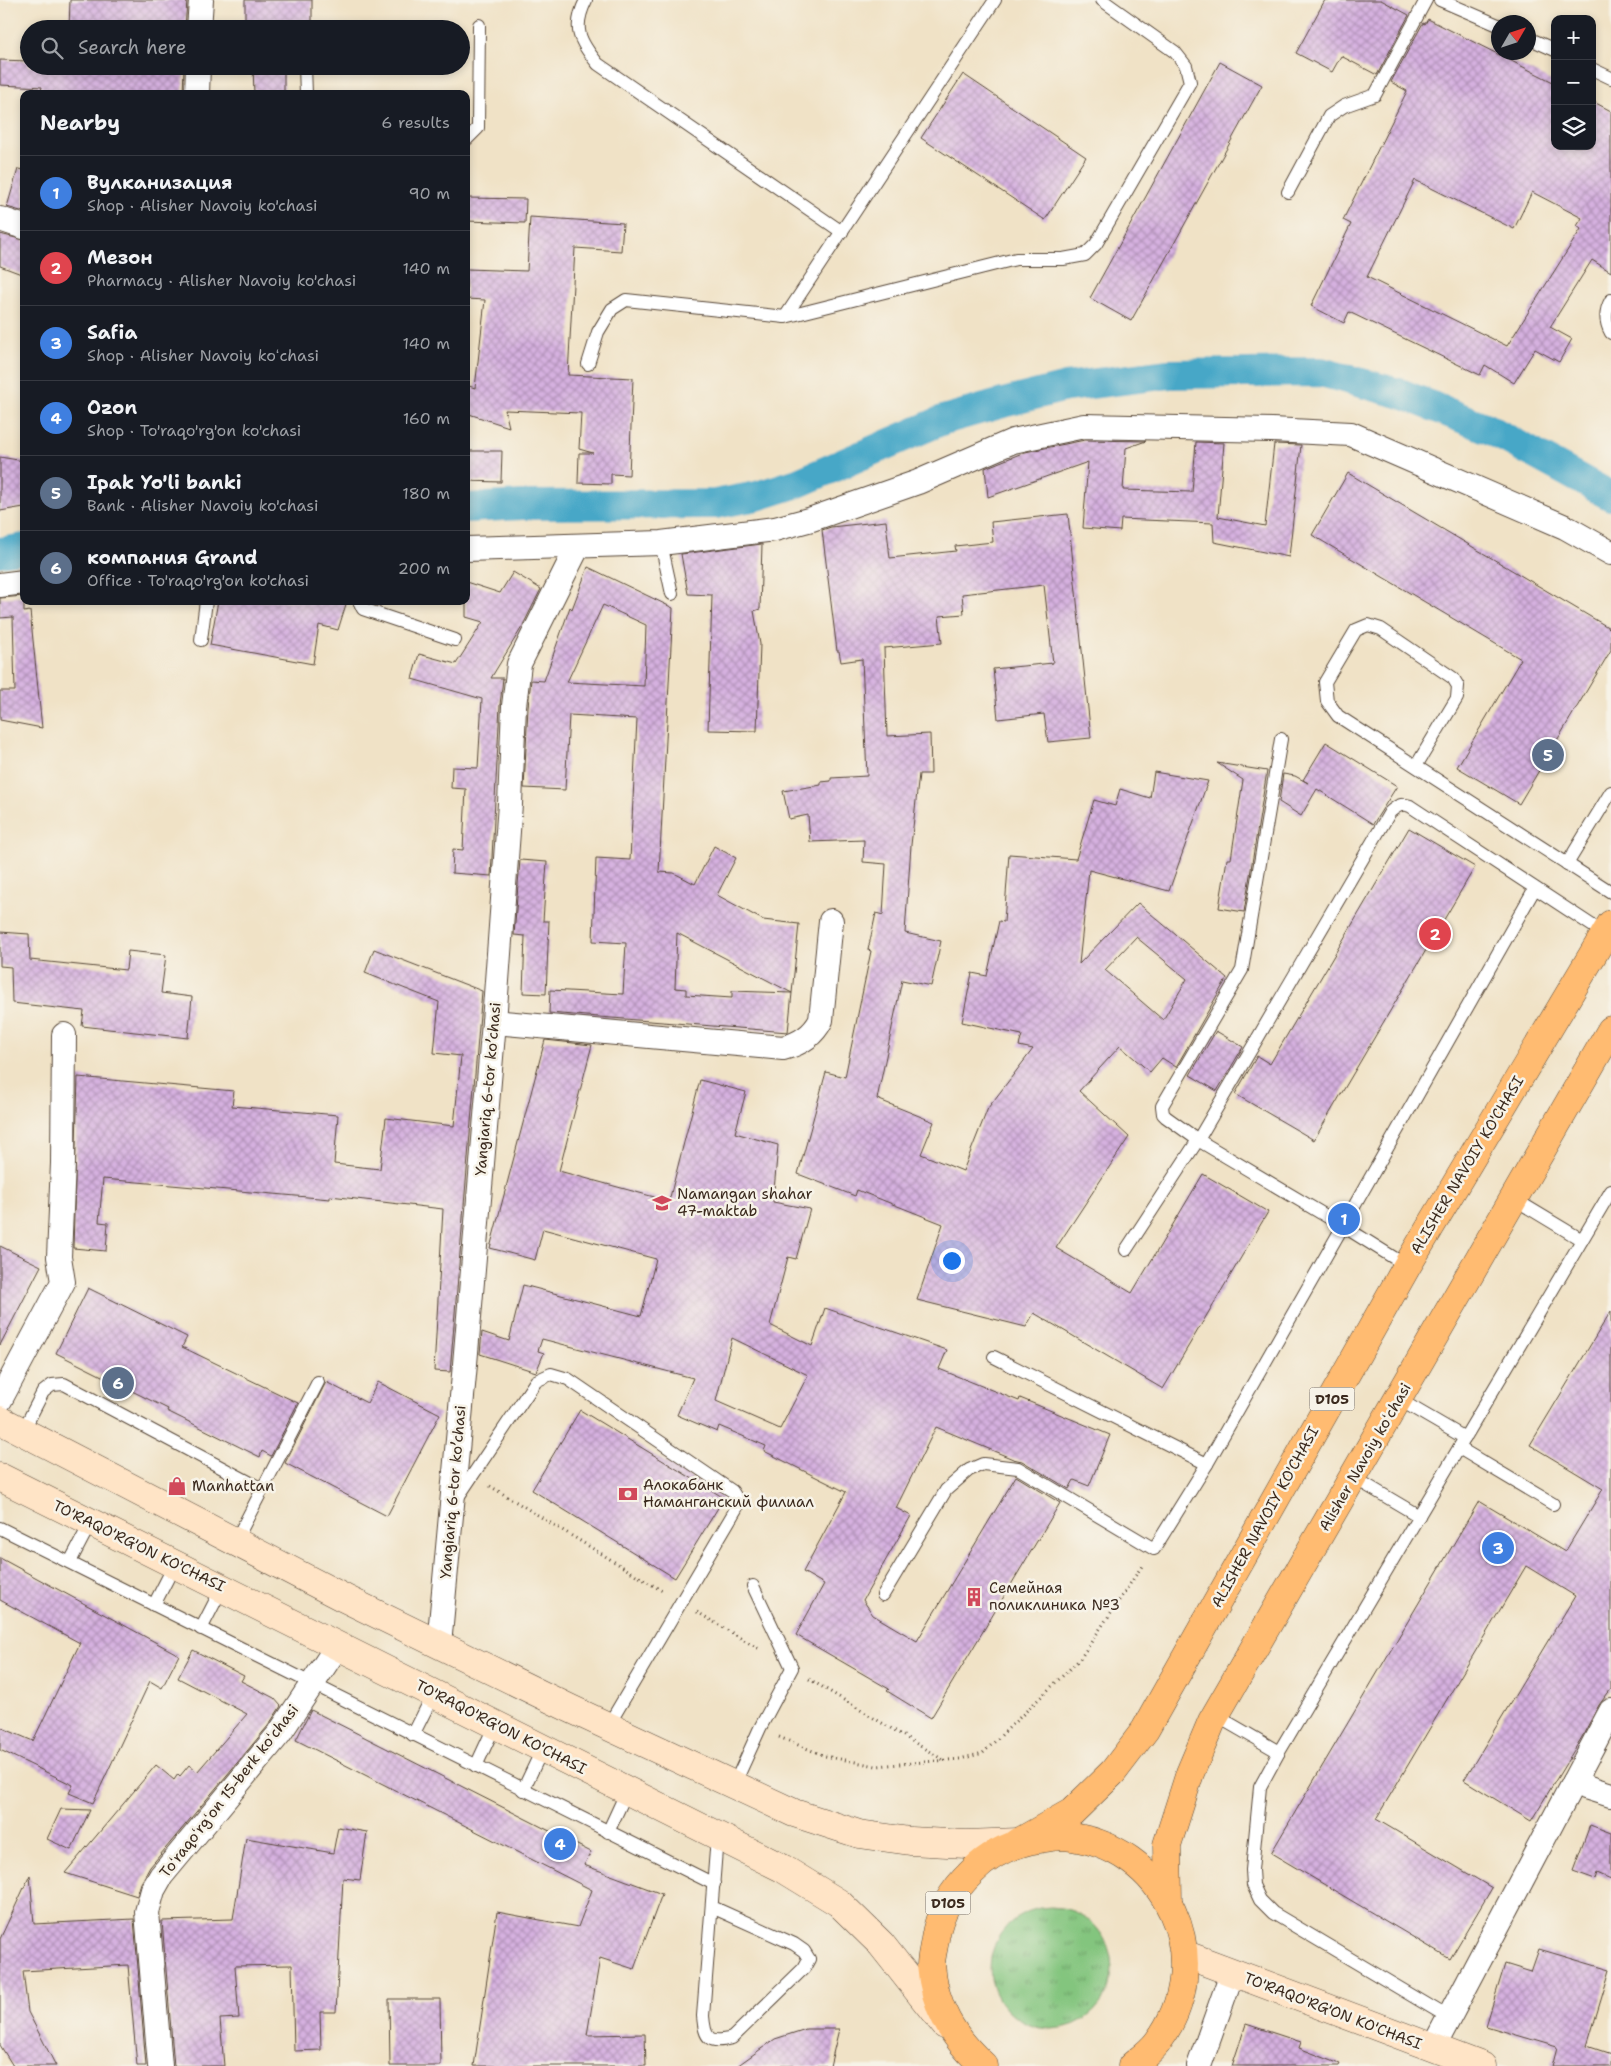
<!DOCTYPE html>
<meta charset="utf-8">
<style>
:root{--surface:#171b24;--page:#20242c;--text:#f1f3f6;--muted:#9ea1a6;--line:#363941;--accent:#0b8043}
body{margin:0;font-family:"Shantell Sans",sans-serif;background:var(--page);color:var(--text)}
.controls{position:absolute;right:15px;top:15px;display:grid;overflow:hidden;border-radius:10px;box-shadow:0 2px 8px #0003}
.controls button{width:45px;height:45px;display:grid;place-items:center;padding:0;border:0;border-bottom:1px solid var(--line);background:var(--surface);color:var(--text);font:25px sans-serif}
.compass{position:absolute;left:1491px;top:15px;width:45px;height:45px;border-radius:50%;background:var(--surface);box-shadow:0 2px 8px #0003;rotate:51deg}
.you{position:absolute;left:951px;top:1260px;width:18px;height:18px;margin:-12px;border:4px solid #fff;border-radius:50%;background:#1a73e8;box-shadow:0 0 0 8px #1a73e833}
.badge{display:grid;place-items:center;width:32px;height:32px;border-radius:50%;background:var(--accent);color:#fff;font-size:16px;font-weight:700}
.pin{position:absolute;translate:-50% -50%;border:2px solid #fff;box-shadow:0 1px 5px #0006}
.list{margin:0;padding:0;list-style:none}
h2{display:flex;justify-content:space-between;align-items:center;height:65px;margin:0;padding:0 20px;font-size:21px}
h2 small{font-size:16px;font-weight:400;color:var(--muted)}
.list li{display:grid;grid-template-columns:32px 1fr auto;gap:15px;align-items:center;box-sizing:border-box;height:75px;padding:0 20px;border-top:1px solid var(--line)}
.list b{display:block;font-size:19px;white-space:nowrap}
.list p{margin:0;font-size:16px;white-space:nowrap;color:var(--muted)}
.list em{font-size:16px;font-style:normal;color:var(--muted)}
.icon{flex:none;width:28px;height:28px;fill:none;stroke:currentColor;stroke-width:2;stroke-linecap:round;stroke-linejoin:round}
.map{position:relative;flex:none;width:1611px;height:2066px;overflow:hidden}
.search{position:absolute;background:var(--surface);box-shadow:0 2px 8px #0003;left:20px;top:20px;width:450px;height:55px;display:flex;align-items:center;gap:12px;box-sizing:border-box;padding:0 18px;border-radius:28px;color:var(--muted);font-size:19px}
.panel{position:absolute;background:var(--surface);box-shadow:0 2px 8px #0003;left:20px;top:90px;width:450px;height:515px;border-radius:10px}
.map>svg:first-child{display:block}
</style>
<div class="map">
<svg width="1611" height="2066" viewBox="0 0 1611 2066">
<defs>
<pattern id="grass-tufts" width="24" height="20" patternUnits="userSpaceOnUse" patternTransform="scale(1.25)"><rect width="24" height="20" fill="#83c57e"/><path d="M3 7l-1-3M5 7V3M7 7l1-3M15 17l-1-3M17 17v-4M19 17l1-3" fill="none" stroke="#6ca067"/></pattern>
<pattern id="building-cross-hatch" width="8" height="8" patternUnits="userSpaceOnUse" patternTransform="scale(1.25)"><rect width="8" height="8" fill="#d6b1e0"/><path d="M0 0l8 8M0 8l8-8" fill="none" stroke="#af90b5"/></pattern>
</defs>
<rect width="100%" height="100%" fill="#f7f3e8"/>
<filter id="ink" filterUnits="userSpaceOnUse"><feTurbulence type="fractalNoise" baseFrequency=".02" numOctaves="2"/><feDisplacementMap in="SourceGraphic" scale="10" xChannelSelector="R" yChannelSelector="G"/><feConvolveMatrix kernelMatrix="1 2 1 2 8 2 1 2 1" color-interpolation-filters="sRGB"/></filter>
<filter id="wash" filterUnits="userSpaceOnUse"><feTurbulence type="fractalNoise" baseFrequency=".0096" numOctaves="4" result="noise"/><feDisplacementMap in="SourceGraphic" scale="20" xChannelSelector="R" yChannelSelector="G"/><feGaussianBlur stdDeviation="1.12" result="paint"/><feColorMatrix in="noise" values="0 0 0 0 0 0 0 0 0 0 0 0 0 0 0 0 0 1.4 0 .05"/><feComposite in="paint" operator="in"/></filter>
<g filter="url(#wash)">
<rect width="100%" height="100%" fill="#f0e2c6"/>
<!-- grass -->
<circle fill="url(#grass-tufts)" stroke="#5f784e" cx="1051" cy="1968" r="61"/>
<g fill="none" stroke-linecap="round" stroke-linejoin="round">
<!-- canal -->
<g stroke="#47a7c7" stroke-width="30">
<path d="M466,508L522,505L715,504L757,496L798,483L943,420L1003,403L1066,387L1169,374L1321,372L1402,394L1489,429L1611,496"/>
<path d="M0,552L24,548"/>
</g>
</g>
<g id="blocks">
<!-- building -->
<g fill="url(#building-cross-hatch)" fill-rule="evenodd">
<path d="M70,0H187L185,29H69Z"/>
<rect x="245" y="0" width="67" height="29"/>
<path d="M1325,0H1381L1409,15L1377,75L1341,56L1332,72L1296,53Z"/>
<path d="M1428,19L1555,83V146H1592V101L1611,111V272L1592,260L1550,327L1572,339L1559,362L1535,349L1514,383L1485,365L1480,375L1349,312L1344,323L1311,306L1351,224L1343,220L1407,91L1391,82L1423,23L1425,24ZM1415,180L1514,229L1532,192L1582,218L1577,226L1581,229L1507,346L1367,277Z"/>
<path d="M0,60L29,61V66H184L183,94H40L42,87L0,85Z"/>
<path d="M1220,62L1262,85L1131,321L1090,298Z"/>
<path d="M253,66H284V94H254Z"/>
<path d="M963,74L1086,157L1045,220L921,138Z"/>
<path d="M18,169L24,170V212L7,207Z"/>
<path d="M466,198L526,199L525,223L466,221Z"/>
<path d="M530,217L623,223L621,251L575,248L568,375L633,378L629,475L611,474V484L578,483L579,453H593L579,449L581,413L505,410L509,427L466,413V385L475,388L485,300L466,299V269L527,271Z"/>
<path d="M0,234L24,240V275L0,266Z"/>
<path d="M1085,440L1146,441L1126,448L1123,490L1192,492L1196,442L1224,443L1218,517L1265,526L1274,444L1301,445L1289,557L1214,542L1213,523L1121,519L1120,531L1083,528L1088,462L988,497L985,468L1025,452Z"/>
<path d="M466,451H502L501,482L466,481Z"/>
<path d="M0,457L24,461V507L0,511Z"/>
<path d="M1348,473L1611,629V650L1519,804L1457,767L1521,659L1312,535Z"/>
<path d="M1068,514L1091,738L1048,742L1044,714L998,719L993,669L1053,663L1044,585L962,594L964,614L939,616L942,643L884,648L887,736L930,734L931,774H919L911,845L905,933L941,941L931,986L902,980L877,1099L934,1122L921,1154L963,1171L988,1108L1033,1049L1019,1046L1022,1035L962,1022L972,973L987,976L999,921L1004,922L1009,854L1076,859L1094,800L1115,806L1120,789L1150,798L1154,772L1208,781L1169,891L1089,870L1079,964L1138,903L1227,978L1176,1067L1162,1058L1150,1072L1120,1046L1079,1091L1129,1137L1056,1248L1132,1293L1203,1174L1268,1212L1163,1389L1034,1313L1026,1327L917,1300L943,1224L857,1190L855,1196L798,1174L826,1072L845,1077L871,951L868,950L876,913L883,915L886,864L863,862L864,840L810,842L808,815L789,819L783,791L821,785V782L831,781V778L867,776L862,659L841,662L839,651H837L822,530L831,527L886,521L890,558L956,551L955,546L993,542L991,522ZM1136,937L1187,979L1163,1020L1105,970Z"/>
<path d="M762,544L760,609L754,611L760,644L757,731L708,730L712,595L688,594L681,554Z"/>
<path d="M588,567L673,608L659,872L674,873L695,884L714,846L736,858L717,895L763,920L799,924L792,993L677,933L675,988L686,989V995L732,998V991L792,993L788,1032L549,1013L550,990L623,994L626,943L593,941L596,858L630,860L637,719L569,715L565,790L524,788L528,707L531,680L544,681L570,607L572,609ZM603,605L646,625L644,686L567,682Z"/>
<path d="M513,572L541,589L522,627L491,678H503L500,705L491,876L452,873L453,849L463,850L466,789L451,788L452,767L478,768L482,699L412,679L419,654L456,664L483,622L466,617V582L500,593Z"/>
<path d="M24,596V612L30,611L42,728L0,720V691H15L13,617L0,618V598Z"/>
<path d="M218,601H347L338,630L319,625L313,664L210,645Z"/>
<path d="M1326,742L1397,786L1373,824L1317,789L1301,816L1279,802L1283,774L1295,776L1308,783L1303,780Z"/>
<path d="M1217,763L1267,771L1244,912L1219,908L1227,859H1231L1243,780Z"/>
<path d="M1409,828L1475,867L1314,1140L1235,1094L1257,1056L1270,1064Z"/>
<path d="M520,860L547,862L543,921H549L546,994L523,993L525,936L514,935Z"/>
<path d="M0,932L29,934L30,960L126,970L128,951L166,955L161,993L192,997L188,1038L82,1026L84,1011L12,1003L11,967L0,966Z"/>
<path d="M374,949L482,991L450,1372L434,1371L443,1209L330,1196V1199L103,1179L99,1222L108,1223L106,1251L73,1248L78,1077L234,1091L232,1106L338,1115L334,1164L380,1169L386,1118L454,1126L461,1056L434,1053L439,1002L365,973Z"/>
<path d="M1216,1031L1243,1047L1217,1091L1190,1075Z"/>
<path d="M545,1040L592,1045L559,1171L669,1201L700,1080L746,1092L735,1133L778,1145L773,1202L810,1209L796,1259L788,1257L770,1325L812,1346L825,1308L947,1350L939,1369L1019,1401L1020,1398L1110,1435L1089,1486L1074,1480L1069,1489L1022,1461L1013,1459L936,1427L896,1508L911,1516L863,1600L873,1615L917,1641L1016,1476L1060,1503L931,1718L887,1691L889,1689L796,1635L824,1584L803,1572L846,1492L764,1451L766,1446L719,1426L717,1432L677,1415L693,1378L542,1339L538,1351L544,1353L536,1372L480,1354L482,1332L509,1341L523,1285L641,1316L656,1259L543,1229L535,1260L490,1248ZM732,1338L808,1375L780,1429L716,1401Z"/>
<path d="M0,1246L41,1266L0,1345Z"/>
<path d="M88,1288L187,1337L182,1347L298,1403L271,1456L262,1451L260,1457L167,1411L168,1409L56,1353Z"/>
<path d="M1611,1311V1689L1599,1705L1582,1737L1531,1821L1464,1780L1575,1596L1526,1566L1376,1819L1492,1888L1450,1959L1271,1853L1479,1501L1565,1552L1603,1489L1530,1445Z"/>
<path d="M326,1382L367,1403L378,1382L440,1414L387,1516L285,1463Z"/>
<path d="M580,1410L724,1498L675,1578L532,1490Z"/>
<path d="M0,1558L179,1655L162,1688L150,1681L93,1803L69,1793L73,1785L0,1750V1727L33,1741L80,1643L0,1600Z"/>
<path d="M193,1650L244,1676L241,1681L274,1698L281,1706L268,1726L150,1867L141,1883L137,1896L65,1873L156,1765L174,1780L178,1774L180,1776L189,1765L197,1772L247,1714L178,1678Z"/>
<path d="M311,1710L591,1852L584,1865L662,1894L634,1969L600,1958L587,2035L645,2034L646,2066H474L497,1912L578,1927L592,1890L296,1740Z"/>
<path d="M61,1809L90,1810L71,1850L47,1839Z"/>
<path d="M1590,1825L1611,1833V1879L1597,1873L1595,1879L1573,1871Z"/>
<path d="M338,1827L367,1832L360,1880L343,1878L336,2012H320L321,2050L294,2051L292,1965L235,1966L239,2018L220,2019L224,2066H174L162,1921L233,1919L246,1838L333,1853Z"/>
<path d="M30,1875L34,1924L134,1919L146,2066H137L128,1965L23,1971L28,2012L56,2066H13L0,2045V1939Z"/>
<path d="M1539,1949L1610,1970L1587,2046L1611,2054V2066H1552L1557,2047L1486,2026L1505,1964L1531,1972Z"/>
<path d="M389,1999H440L441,2066H390Z"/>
<path d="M1246,2024L1301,2042L1299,2048L1340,2064L1339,2066H1232Z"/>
<path d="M806,2029H839L830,2066H737L775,2039Z"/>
</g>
</g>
</g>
<g filter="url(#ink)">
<use href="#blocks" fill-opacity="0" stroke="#564637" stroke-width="1"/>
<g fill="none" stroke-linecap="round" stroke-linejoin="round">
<!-- lane casing -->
<g stroke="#564637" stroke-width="14">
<g id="lane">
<path d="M586,0C572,28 579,41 598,64L842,232"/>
<path d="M1440,0L1498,25"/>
<path d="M1528,38L1555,50"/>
<path d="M305,66L306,94"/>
<path d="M1592,69L1611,78"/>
<path d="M466,140L478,128L479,25"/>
<path d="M1288,192L1329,116L1344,106L1375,95L1426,0"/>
<path d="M1611,300C1604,312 1605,322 1611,333"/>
<path d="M785,317L995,0"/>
<path d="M588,364L598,332L612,309L626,300L785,317L1016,259H1063L1085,255L1096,244L1190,82L1186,66L1175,52L1102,0"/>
<path d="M661,543L672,594"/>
<path d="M359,601L363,609L455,640"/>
<path d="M201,640L206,601"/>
<path d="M1416,766L1457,698L1458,686L1453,678L1381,629L1368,625L1356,630L1325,682L1327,701L1338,716L1611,892"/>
<path d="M1567,864L1611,792"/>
<path d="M1535,888L1343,1226L1198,1140L1390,812C1397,806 1401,803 1410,806L1605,934"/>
<path d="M1514,1199L1582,1240"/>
<path d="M1126,1250L1198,1140L1166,1117L1163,1114L1162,1106L1242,970L1281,739"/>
<path d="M994,1357L1207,1464L1343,1226L1407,1266"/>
<path d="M1398,1399L1465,1438"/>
<path d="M23,1431L43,1392L52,1385L64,1384L262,1489"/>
<path d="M1459,1448L1553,1504"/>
<path d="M1353,1477L1419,1516"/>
<path d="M456,1500L536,1381L551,1374L568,1379L732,1491L737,1499L736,1509L608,1726"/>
<path d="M0,1528L714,1884"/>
<path d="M235,1542L318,1382"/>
<path d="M70,1562L91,1522"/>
<path d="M883,1595L946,1490L969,1470L983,1464L1018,1468L1154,1549L1207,1464"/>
<path d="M154,1605L175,1564"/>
<path d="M201,1629L222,1588"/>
<path d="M1215,1715L1279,1752"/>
<path d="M413,1735L434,1693"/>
<path d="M476,1766L495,1725"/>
<path d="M734,1785L760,1728L792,1668L753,1586"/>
<path d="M523,1790L543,1748"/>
<path d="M608,1832L627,1791"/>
<path d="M712,1907L794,1944L804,1951L809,1959L804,1968L732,2038C709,2044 705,2039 703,2016L717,1837"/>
<path d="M1448,2017L1273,1913L1260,1900L1253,1885L1252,1870L1260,1787L1279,1752L1611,1191"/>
</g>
</g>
<!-- street casing -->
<g stroke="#564637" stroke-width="26">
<g id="street">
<path d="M199,29L201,0"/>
<path d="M197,94L198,66"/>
<path d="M0,219L24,227"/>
<path d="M466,549L661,543L775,529L812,519L918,482L1013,441L1084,426L1272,430L1351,434L1565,527L1611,553"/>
<path d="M0,585L24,582"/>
<path d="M494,1022L783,1048C800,1044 813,1036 821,1020L831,921"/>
<path d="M0,1400L63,1282L59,1257L63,1163L64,1035"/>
<path d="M439,1645L465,1364L494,1022L510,804L514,706L519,664L578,546"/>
<path d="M1611,1711L1573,1783L1611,1795"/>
<path d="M1433,2048L1573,1783"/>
<path d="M160,2066L147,1912L153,1890L161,1876L279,1734L338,1645"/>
<path d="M1199,2066L1232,1973"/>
</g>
</g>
<!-- secondary casing -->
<g stroke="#564637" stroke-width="29">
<g id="secondary">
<path d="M0,1420L344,1598L569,1708L794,1813L859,1834L910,1841L966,1844L1019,1842"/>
<path d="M0,1477L782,1868L839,1903L881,1944L945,2025"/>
<path d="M1184,1954L1482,2066"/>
</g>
</g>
<!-- primary casing -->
<g stroke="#564637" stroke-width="29">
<g id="primary">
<path d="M1019,1842L1072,1812L1113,1772L1145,1730L1407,1266L1611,924"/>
<path d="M1168,1900L1167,1845L1190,1773L1212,1721L1611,1030"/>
<path d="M984,2066C953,2038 934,2007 931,1965C931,1957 934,1947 935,1939C939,1911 953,1890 973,1871C991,1853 1014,1843 1039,1839C1047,1838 1055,1836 1062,1836C1166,1843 1220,1960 1157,2043C1150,2052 1140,2059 1132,2066"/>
</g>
</g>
<!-- path -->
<g stroke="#564637" stroke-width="3" stroke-dasharray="1 4" stroke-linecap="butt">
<path d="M490,1486L664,1592"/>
<path d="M697,1612L759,1649"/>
<path d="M809,1679L945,1761"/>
<path d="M779,1737L825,1756L876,1766L960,1759L983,1753L1080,1659L1142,1566"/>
</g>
<!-- lane -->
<use href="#lane" stroke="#fff" stroke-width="12"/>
<!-- street -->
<use href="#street" stroke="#fff" stroke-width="24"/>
<!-- secondary -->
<use href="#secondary" stroke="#ffe4c6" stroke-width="28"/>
<!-- primary -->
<use href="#primary" stroke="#ffbb71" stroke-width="28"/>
</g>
</g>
<!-- icons -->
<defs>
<g id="school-bare" transform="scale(1.5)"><path d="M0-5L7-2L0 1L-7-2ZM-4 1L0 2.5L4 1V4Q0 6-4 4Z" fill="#d1495b" stroke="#f7f3e8" stroke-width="2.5" paint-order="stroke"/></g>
<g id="shop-bare" transform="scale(1.5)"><path d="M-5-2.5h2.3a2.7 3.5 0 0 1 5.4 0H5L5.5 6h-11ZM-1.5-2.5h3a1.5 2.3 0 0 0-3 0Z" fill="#d1495b" stroke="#f7f3e8" stroke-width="2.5" paint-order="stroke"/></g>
<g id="bank-bare" transform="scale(1.5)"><path d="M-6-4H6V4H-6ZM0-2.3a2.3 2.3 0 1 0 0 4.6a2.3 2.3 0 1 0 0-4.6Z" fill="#d1495b" stroke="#f7f3e8" stroke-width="2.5" paint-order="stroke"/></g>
<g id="building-bare" transform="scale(1.5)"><path d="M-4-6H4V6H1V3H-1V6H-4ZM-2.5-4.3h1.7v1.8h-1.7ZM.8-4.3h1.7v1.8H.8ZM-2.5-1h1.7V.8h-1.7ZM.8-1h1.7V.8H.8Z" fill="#d1495b" stroke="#f7f3e8" stroke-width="2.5" paint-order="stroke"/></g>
</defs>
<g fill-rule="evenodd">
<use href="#school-bare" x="662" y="1203"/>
<use href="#shop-bare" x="177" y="1486"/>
<use href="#bank-bare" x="628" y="1494"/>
<use href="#building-bare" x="974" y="1597"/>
</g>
<g text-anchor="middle" stroke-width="5" stroke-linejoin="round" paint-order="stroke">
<!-- shield labels -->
<g fill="#f7f3e8" stroke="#73665b" stroke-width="1">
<rect x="1309.5" y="1387.5" width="45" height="23" rx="4"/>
<rect x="925.5" y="1891.5" width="45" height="23" rx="4"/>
</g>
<g font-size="14" font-weight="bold" fill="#3b2a1e">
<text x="1332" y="1404">D105</text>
<text x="948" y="1908">D105</text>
</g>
<!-- street labels -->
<g font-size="15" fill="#3b2a1e" stroke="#f7f3e8">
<text transform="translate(488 1089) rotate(-85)" y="5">Yangiаriq 6-tor koʼchasi</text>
<text transform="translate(1467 1165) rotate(-59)" y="5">ALISHER NAVOIY KO'CHASI</text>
<text transform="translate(1365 1457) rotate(-60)" y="5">Alisher Navoiy koʻchasi</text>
<text transform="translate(453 1492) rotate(-85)" y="5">Yangiаriq 6-tor koʼchasi</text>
<text transform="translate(1265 1517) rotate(-61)" y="5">ALISHER NAVOIY KO'CHASI</text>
<text transform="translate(139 1546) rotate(26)" y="5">TO'RAQO'RG'ON KO'CHASI</text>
<text transform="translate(501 1727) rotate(27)" y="5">TO'RAQO'RG'ON KO'CHASI</text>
<text transform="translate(229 1791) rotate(-52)" y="5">Toʻraqoʻrgʻon 15-berk koʻchasi</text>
<text transform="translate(1333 2011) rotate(21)" y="5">TO'RAQO'RG'ON KO'CHASI</text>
</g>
<!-- poi labels -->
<g font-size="15" fill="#3b2a1e" stroke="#f7f3e8" text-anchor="start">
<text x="677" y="1199">Namangan shahar<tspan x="677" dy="17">47-maktab</tspan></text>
<text x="643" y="1490">Алокабанк<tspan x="643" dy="17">Наманганский филиал</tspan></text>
<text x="192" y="1491">Manhattan</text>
<text x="989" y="1593">Семейная<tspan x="989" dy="17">поликлиника №3</tspan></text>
</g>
</g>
</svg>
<div class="controls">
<button>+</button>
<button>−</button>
<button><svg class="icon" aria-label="layers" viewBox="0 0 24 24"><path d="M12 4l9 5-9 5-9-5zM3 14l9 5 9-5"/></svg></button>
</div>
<svg class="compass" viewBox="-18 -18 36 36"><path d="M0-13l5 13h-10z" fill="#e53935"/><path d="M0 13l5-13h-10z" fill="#9ea1a6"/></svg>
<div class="you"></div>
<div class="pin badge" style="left:1344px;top:1219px;background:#3f7fe0">1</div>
<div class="pin badge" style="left:1435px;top:934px;background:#e0444e">2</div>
<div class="pin badge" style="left:1498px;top:1548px;background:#3f7fe0">3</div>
<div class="pin badge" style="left:560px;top:1844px;background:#3f7fe0">4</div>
<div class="pin badge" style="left:1548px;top:755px;background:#5c6f8a">5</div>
<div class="pin badge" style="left:118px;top:1383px;background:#5c6f8a">6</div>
<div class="search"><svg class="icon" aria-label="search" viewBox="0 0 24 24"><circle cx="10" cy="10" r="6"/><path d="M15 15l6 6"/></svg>Search here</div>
<section class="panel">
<h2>Nearby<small>6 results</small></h2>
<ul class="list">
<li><span class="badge" style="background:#3f7fe0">1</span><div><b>Вулканизация</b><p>Shop · Alisher Navoiy ko'chasi</p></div><em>90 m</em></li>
<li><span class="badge" style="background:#e0444e">2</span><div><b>Мезон</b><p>Pharmacy · Alisher Navoiy ko'chasi</p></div><em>140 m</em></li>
<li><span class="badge" style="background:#3f7fe0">3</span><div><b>Safia</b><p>Shop · Alisher Navoiy koʻchasi</p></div><em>140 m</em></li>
<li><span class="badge" style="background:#3f7fe0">4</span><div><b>Ozon</b><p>Shop · To'raqo'rg'on ko'chasi</p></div><em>160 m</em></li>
<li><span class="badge" style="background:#5c6f8a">5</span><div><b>Ipak Yo'li banki</b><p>Bank · Alisher Navoiy ko'chasi</p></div><em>180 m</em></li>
<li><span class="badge" style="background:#5c6f8a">6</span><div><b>компания Grand</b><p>Office · To'raqo'rg'on ko'chasi</p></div><em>200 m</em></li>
</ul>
</section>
</div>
